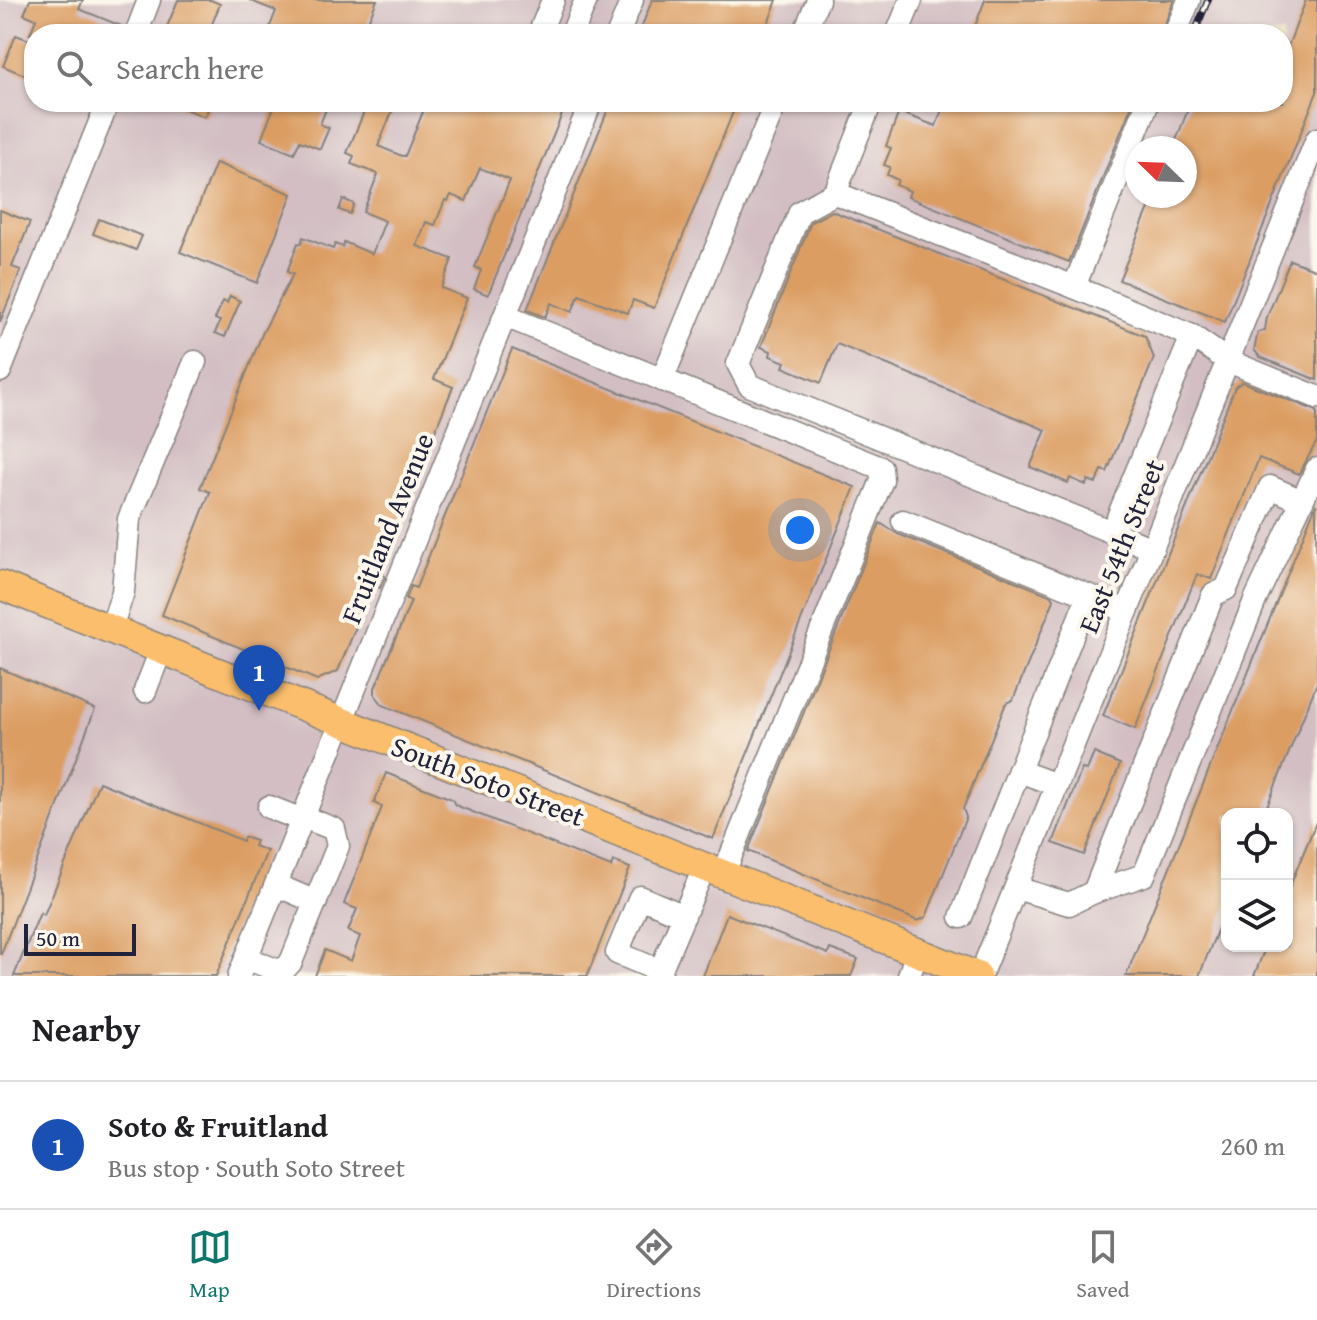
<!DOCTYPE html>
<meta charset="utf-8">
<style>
:root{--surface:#fff;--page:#f2f2f2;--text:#202124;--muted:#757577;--line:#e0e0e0;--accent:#0f766e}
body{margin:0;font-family:"Gentium Book Plus",serif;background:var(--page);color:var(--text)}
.controls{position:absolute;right:24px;bottom:24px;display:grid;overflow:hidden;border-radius:16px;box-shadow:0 2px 6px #0004}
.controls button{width:72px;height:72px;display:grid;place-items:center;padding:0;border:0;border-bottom:2px solid var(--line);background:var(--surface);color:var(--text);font:40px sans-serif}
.compass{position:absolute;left:1125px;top:136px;width:72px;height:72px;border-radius:50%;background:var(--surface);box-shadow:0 2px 6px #0004;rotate:293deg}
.scale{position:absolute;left:24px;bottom:20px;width:112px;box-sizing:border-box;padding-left:8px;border:4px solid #22223b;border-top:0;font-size:22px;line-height:28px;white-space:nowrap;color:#22223b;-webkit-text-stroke:6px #fbf7ec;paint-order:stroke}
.you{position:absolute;left:800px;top:530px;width:28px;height:28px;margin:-20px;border:6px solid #fff;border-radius:50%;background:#1a73e8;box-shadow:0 0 0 12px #1a73e833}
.badge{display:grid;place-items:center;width:52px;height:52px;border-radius:50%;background:var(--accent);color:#fff;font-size:26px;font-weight:700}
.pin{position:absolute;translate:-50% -66px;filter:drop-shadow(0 2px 4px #0008)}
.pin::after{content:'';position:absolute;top:42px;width:28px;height:24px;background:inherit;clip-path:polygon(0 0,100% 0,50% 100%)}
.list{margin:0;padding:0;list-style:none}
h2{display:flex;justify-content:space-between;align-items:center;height:104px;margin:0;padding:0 32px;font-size:34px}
h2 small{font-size:26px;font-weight:400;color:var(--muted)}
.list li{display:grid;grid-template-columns:52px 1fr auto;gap:24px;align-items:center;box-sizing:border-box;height:128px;padding:0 32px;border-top:2px solid var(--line)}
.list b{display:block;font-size:30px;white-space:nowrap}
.list p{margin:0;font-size:26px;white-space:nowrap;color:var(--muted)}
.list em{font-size:26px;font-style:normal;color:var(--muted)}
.icon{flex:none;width:44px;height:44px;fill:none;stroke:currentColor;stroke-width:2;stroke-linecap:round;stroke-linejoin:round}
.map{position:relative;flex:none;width:1317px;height:976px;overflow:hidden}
.search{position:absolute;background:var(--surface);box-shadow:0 2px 6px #0004;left:24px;right:24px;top:24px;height:88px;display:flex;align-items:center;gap:20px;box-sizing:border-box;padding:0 28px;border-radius:32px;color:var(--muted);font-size:30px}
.sheet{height:232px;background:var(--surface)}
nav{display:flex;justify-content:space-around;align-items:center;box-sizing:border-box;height:112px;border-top:2px solid var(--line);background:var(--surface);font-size:22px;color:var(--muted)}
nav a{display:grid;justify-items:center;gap:4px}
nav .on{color:var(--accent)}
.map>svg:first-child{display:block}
</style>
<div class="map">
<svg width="1317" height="976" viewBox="0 0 1317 976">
<rect width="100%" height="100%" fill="#fbf7ec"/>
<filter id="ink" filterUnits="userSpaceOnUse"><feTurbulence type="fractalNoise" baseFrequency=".0125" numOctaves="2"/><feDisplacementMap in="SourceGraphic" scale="16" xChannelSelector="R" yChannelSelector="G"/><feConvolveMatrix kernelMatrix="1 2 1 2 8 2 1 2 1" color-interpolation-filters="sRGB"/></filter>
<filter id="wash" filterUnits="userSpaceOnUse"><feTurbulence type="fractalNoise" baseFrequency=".006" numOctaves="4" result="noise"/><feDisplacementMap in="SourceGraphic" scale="32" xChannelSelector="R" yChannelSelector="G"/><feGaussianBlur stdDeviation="1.8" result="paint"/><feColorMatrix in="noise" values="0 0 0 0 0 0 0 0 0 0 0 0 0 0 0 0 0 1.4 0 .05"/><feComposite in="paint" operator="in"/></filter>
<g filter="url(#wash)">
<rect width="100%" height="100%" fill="#e9e2c0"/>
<!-- industrial -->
<path fill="#d2bec3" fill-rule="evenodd" d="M0,0H1317V976H0ZM34,34H1283V102H34ZM1137,148H1185V196H1137ZM1227,814H1287V946H1227Z"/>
<g id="blocks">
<!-- building -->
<g fill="#db9d62">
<path d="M30,0H83L79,9L124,27L122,34H30L36,19L24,14Z"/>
<path d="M178,0H211L220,4L208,34H164Z"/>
<path d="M249,0H377L363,34H267L276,11Z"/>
<path d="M652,0H777L764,34H639Z"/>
<path d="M985,0H1174L1161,34H972Z"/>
<path d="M1306,0H1317V92L1225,322L1119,280L1154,196H1185V148H1173L1191,102H1283V59Z"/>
<path d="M16,35L34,42V79L3,66Z"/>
<path d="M168,102H211L205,117Z"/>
<path d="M276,102H329L320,124L329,128L320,149L300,141L294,153L261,140Z"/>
<path d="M368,102H396L378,146L402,156H405L427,102H567L488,295L474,289L481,270L475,267L510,180L480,168L466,201L451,195L448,201L445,200L435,225L426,222L417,246L452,259L441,288L467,298L434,379L453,387L420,468L410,464L413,486L378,573L385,576L380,588L373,585L338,671L317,680L162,615L210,492L200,488L263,332L293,274L287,272L298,243L301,244L303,237L333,249L335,244L343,247L344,242L372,254L385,221L363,212L378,174L351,164L354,156L347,153Z"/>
<path d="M611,102H737L654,308L633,300L628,313L579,295L572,312L551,303L545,317L527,310Z"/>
<path d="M945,102H1133L1069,262L908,197L910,191L896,185L898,180L887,175L890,167L884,165L891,148L886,146L899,112L936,126Z"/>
<path d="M216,163L292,194L257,283L180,252Z"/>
<path d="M343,199L354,204L350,214L339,210Z"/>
<path d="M0,210L30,222L12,267L21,270L0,322Z"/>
<path d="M832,211L1145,336L1154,358L1107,472L1102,470L1096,483L1088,480L1086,485L1070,478L1068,483L1030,467L1046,430L837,344L821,383L783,367L785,362L770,356L771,351L761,347L811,222Z"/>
<path d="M99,219L142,236L136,250L93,234Z"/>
<path d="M1290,260L1317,270V380L1260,357L1254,350L1258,332L1265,330L1267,317Z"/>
<path d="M230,296L240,301L225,337L215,333L220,321L215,319L223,301L227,303Z"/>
<path d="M512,349L855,487L713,839L383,705L375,695V688L411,601L406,599L411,586L416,588Z"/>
<path d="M1242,382L1317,411V441L1299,474L1259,458L1211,579L1197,574L1135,729L1103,716L1235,387Z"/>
<path d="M1316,504L1317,683L1264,814H1227V906L1199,976H1126Z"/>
<path d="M880,523L898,534L1052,596L1054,600L1013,700L1006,703L963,809L966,817L926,917L918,921L748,851Z"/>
<path d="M0,668L95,709L1,954H0Z"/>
<path d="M1094,753L1120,764L1084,855L1053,843L1082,769L1087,770Z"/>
<path d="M386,773L452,799L455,805L611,867L613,861L630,868L587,976H315L325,950L351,961L360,936L348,931L357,909L344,904L382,807L374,803Z"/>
<path d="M99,782L243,841L244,837L256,841L254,846L267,851L216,976H14L40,913L44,915Z"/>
<path d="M1317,820V976H1254L1266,946H1287V893Z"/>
<path d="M727,914L828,954L830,949L858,959L851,976H703Z"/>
</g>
</g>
</g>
<g filter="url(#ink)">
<use href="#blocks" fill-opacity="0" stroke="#86827e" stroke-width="2"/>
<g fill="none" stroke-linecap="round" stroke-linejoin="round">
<!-- minor casing -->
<g stroke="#86827e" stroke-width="25">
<g id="minor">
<path d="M136,34L149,0"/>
<path d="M539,34L553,0"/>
<path d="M572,34L586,0"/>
<path d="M618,34L632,0"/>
<path d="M804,34L818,0"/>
<path d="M897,34L911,0"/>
<path d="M1175,34L1189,0"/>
<path d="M871,102L835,193L800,212L738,364L749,385L1112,532"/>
<path d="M835,193L1074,287L1192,336L1228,361L1317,397"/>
<path d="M1074,287L1148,102"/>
<path d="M505,316L881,468L882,480L724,873"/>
<path d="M0,371L108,102"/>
<path d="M662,380L776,102"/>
<path d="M903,521L1127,611"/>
<path d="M1152,549L1112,532L1192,336"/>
<path d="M111,629L123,592L129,519L195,362"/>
<path d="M145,691L161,650"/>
<path d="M1019,771L1057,785"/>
<path d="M269,807L302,820"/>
<path d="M276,885L316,902"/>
<path d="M1016,888L1069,904L1094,892L1144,875L1256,598L1317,469"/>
<path d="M1094,892L1213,595L1226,589L1270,487L1302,501"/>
<path d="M684,916L640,897L617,953L660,971L705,866"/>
<path d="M961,917L1088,596"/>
<path d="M246,958L276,970L285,969L291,962L338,846L334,829L303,817"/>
<path d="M239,976L591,102"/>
<path d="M909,976L917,952"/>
<path d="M980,976L1317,139"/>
</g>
</g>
<!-- major casing -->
<g stroke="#86827e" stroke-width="31">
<path id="major" d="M0,585L977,976"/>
</g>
<!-- minor -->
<use href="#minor" stroke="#fff" stroke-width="22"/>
<!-- major -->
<use href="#major" stroke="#fabe6d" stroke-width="28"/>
<!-- rail casing -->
<g stroke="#22223b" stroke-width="7">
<path id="rail" d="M1194,34L1208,0"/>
</g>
<!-- rail -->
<use href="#rail" stroke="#fbf7ec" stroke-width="4" stroke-dasharray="12" stroke-linecap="butt"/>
</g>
</g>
<g text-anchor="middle" stroke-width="8" stroke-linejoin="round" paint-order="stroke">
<!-- street labels -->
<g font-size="28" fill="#22223b" stroke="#fbf7ec">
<text transform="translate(387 528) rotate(-68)" y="10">Fruitland Avenue</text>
<text transform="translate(1121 546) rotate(-68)" y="10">East 54th Street</text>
<text transform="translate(488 781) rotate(21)" y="10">South Soto Street</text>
</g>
</g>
</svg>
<div class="controls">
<button><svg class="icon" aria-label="locate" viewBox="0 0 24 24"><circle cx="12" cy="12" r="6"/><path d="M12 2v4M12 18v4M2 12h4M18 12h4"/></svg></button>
<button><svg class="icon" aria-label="layers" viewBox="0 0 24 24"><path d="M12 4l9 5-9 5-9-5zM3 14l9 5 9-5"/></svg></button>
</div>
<svg class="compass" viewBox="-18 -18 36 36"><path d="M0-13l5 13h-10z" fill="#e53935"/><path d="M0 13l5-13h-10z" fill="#757577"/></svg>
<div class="scale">50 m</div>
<div class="you"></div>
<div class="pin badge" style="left:259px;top:711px;background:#1a4fb4">1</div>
<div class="search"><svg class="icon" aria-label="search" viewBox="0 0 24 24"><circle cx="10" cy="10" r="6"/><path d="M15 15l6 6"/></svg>Search here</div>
</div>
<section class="sheet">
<h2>Nearby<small></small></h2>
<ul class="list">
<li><span class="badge" style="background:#1a4fb4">1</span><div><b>Soto &amp; Fruitland</b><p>Bus stop · South Soto Street</p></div><em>260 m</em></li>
</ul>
</section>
<nav>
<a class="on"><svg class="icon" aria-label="map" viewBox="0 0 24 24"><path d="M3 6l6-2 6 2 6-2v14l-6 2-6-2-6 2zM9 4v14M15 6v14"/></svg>Map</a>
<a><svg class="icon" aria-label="directions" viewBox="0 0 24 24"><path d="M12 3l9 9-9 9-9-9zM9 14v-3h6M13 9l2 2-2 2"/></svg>Directions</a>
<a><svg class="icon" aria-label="saved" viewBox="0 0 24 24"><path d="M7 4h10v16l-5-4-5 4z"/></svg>Saved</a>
</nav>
